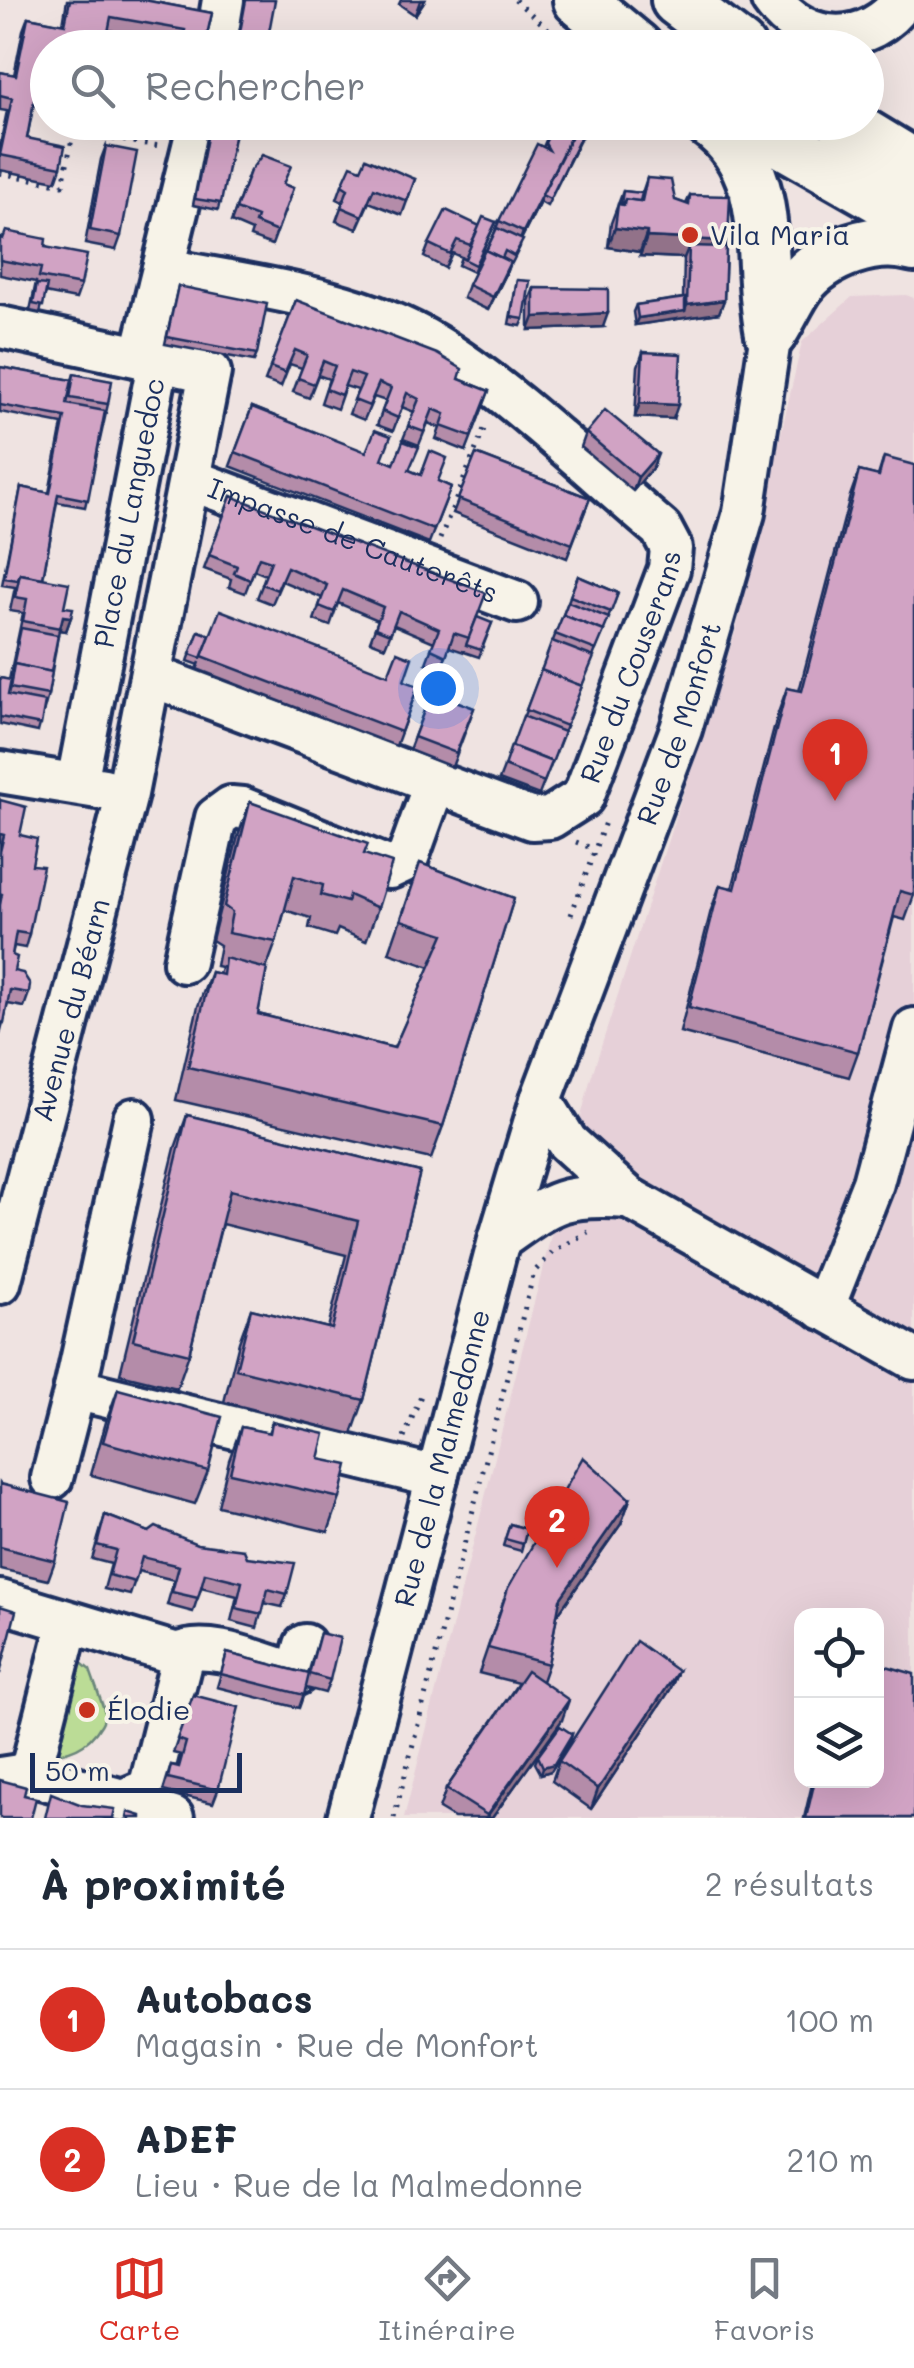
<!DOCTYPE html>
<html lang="fr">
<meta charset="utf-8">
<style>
:root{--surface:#fff;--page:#f6f6f7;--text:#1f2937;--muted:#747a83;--line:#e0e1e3;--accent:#d93025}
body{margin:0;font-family:Mali,sans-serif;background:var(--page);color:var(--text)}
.controls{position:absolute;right:30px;bottom:30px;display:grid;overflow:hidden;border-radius:20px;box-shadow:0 10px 40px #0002}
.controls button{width:90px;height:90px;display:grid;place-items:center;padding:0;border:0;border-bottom:2px solid var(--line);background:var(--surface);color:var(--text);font:50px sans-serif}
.scale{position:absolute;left:30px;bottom:25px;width:212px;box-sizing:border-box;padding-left:10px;border:5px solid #1b2f5e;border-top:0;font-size:28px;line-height:35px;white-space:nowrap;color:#1b2f5e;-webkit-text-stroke:8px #f7f3e8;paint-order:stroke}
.you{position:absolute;left:438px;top:688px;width:35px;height:35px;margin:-25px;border:8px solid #fff;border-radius:50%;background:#1a73e8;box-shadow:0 0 0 15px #1a73e833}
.badge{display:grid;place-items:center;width:65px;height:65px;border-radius:50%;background:var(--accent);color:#fff;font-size:32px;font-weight:700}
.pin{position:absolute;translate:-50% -82px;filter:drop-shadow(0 2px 5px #0008)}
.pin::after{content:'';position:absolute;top:52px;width:35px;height:30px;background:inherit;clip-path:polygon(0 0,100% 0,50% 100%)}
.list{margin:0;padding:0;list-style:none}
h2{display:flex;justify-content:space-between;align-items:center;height:130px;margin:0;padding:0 40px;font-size:42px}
h2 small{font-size:32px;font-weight:400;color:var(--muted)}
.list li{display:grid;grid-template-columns:65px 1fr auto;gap:30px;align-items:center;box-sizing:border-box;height:140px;padding:0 40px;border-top:2px solid var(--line)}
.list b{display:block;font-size:38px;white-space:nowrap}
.list p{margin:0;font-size:32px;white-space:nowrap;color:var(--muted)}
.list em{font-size:32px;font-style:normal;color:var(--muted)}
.icon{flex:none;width:55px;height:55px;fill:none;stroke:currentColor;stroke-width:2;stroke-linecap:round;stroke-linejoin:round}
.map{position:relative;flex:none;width:914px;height:1818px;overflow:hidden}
.search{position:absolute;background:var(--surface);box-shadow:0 10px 40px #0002;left:30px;right:30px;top:30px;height:110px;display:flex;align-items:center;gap:25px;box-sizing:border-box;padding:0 35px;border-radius:55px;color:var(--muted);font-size:38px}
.sheet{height:410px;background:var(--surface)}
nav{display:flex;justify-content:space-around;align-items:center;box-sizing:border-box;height:140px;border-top:2px solid var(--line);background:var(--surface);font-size:28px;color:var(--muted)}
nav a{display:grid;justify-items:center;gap:5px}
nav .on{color:var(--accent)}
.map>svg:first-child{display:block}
</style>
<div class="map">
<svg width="914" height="1818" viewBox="0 0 914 1818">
<rect width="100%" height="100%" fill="#efe3e1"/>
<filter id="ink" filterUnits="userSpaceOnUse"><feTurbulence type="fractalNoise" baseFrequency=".01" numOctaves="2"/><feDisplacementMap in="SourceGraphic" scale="20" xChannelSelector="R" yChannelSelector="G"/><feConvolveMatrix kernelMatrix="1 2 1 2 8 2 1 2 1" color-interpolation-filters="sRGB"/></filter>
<g filter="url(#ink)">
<!-- built -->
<path fill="#e6d0d8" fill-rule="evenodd" d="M906,295L914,298V1818H404L590,1081L736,630L802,342L852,297ZM802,1616H876V1780H802Z"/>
<!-- green -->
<path fill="#bbdc96" stroke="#6b867a" stroke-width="2.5" d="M74,1657L90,1670L106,1715C95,1741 77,1753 48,1755Z"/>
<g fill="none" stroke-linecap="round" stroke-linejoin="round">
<!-- minor casing -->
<g stroke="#1b2f5e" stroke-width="48">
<g id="minor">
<path d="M772,0C805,47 870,48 903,0"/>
<path d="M215,48L223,0"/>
<path d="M0,327L210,372L127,794L0,1283"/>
<path d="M142,354L199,122"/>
<path id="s1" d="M189,479L517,602"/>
<path id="s2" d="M152,676L532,819L550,818L583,797L669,569L671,548L661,529C592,471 509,390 435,345C355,297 252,286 163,269"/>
<path d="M0,772L104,789"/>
<path id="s3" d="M77,783L158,363"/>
<path d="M184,962L216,818L231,807L242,808L390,868L407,860L435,782"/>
<path d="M541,1100L567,1142L629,1198L914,1359"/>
<path d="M499,1240C553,1202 561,1193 629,1198"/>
<path d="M823,1309L873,1183L914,1029"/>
<path d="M75,1389L134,1119"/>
<path d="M52,1478L75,1389L437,1477"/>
<path d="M0,1601L177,1654L180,1666L149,1789L123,1800L26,1774L0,1778"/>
<path d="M177,1654C210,1639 263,1665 297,1674L305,1645"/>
<path d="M26,1774L33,1762L68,1624"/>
<path d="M138,1797L150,1811L173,1818"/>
<path id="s4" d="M348,1818L499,1240L541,1100L681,729L744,513L771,333"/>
</g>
</g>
<!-- major casing -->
<g stroke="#1b2f5e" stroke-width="58">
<g id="major">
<path d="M579,0L637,48"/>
<path d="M677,0L740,48"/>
<path d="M709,122C780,173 755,260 771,333"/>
<path d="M747,122L914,217"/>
<path d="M843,122L914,165"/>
<path d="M771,333C781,318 789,299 799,285C824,252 876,235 914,246"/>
</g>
</g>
<!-- path -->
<g stroke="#1b2f5e" stroke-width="5" stroke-dasharray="2.5 8" stroke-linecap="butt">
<path d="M515,0L554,34"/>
<path d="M0,173L63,185L73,133L160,146"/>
<path d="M440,539L486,424"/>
<path d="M576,842L594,849"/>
<path d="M571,915L605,822"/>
<path d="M404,1438L422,1393"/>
<path d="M394,1818L534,1272L553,1252L588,1232"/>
</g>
<!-- minor -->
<use href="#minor" stroke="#f7f3e8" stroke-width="40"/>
<!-- major -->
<use href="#major" stroke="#f7f3e8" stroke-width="50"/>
</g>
<!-- wall -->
<g fill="#b48ca9" stroke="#1b2f5e" stroke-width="2.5">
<path d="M67,0H144L212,13L204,48H179L180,44L108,30L48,48V79L39,78L27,138L61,167L56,181L0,170V145L7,111L0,110V72L14,75L23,30L28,17L63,24Z"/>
<path d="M401,0H425L415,15L399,4Z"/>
<path d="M209,122H237L218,210L193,205Z"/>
<path d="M555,122L586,128L547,206L540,202L521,239L520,247L512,263L503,258L510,262L505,276L488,310L463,298L468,285L494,234L499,221L543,147Z"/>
<path d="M106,146L121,236L116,250L85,244L101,159Z"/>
<path d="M361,169L415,179L402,215L369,202L357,229L336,221L343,202L337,199L342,185Z"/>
<path d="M250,171L293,188L272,245L250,237L252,231L231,222Z"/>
<path d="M647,178L675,200L686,204L690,195L726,247L724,300L719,313L635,325L633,312L636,305L683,298L684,258L640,256V252L608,247L611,223L623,191L642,193Z"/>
<path d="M496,222L473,272L458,265L461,257L452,253L445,268L424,257L429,244L478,226Z"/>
<path d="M0,237L45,245L81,285L76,299L45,293L40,313L30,311L36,282L0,275Z"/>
<path d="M517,280L524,319L521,326L509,324Z"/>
<path d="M178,286L257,354L254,361L165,344Z"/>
<path d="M534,288L603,327L529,330V301Z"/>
<path d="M296,300L459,379L489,391L466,451L436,439L440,428L428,423L419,445L403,439L414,412L402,407L393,431L377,425L386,401L374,397L364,420L349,414L358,390L345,386L337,409L321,403L329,379L318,375L309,398L293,392L302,368L290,364L281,387L265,381Z"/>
<path d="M643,352L673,419L635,417L638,366Z"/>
<path d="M0,367L72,380L74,374L108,404L85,507L57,502L43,578L71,617L66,631L59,630L58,635L48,695L38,732L0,724V678L9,680L23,613L10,611L15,587L2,585L21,487L49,493L62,424L0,412Z"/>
<path d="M252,407L451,487L429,543L230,466Z"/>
<path d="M586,433L653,467L633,491L581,447Z"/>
<path d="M476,454L590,498L567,558L453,513Z"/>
<path d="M884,457L914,895L905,920L894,917L858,1052L849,1077L680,1032L711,910L720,885L732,889L778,713L787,688L799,691L850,496L859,471L878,476Z"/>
<path d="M231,496L473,627L492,623L479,657L464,652V650V652L449,647L441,669L426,663L434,642L394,625L385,647L370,641L378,620L338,603L330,626L314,620L322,598L282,581L272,604L257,598L266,575L254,570L245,593L229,587L231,579L204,569Z"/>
<path d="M578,576L618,593L539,795L499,780Z"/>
<path d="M199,631L210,635L404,681L418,686L396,746L197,669L200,662L199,665L188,661Z"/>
<path d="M440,669L448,698L474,708L452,767L409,750Z"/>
<path d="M0,800L20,835L32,865L29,934L25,948L14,946L12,955L14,971L29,993L24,1007L8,1004L0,1034Z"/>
<path d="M250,802L364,854L378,908L366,941L338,929L335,936L309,928L311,918L285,910L276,942L266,969L258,1014L394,1048L430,967L389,953L420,863L514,898L443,1126L431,1159L176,1100L198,1006L211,972L219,974L221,967L216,966L220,945L212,940L238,836Z"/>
<path d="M187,1115L420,1172L364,1400L352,1434L224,1402L239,1342L251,1309L328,1328L346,1255L222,1224L189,1354L177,1388L120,1374L175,1148Z"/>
<path d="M118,1389L208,1471L195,1504L91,1475L106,1422Z"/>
<path d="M272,1422L319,1459L340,1498L328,1532L218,1506L229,1460L241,1427L268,1433Z"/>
<path d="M0,1484L55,1561L48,1580L0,1569Z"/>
<path d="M630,1499L621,1524L557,1615L548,1664L542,1681L562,1720L492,1818H454L439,1809L446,1789L518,1683L479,1673L508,1588Z"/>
<path d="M105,1515L149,1532L247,1557L287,1594L282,1607L264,1603L257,1628L231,1621L237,1596L201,1587L193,1612L167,1605L174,1580L138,1571L130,1595L104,1589L111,1564L92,1559Z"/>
<path d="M510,1524L527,1529L521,1551L503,1546Z"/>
<path d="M320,1633L330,1680L325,1693L306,1688L299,1708L217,1687L227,1653L308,1674Z"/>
<path d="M678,1671L670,1690L591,1809L552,1781L559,1761Z"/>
<path d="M193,1695L218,1790L213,1803L163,1791L171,1765L178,1766L181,1755L173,1753Z"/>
<path d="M572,1734L570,1741L551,1771L541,1774L535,1763L538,1756Z"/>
<path d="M813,1780H876L914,1818H804Z"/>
</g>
<!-- shaded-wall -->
<g fill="#927289" stroke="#1b2f5e" stroke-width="2.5">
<path d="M421,0H425L415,15L420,1Z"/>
<path d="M542,195L540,202L518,246L523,232Z"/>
<path d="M615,228L647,232L640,252L608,247Z"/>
<path d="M647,237L728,241L721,260L689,246L684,258L640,256Z"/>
<path d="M510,262L505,276L488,310L493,297Z"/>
<path d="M724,300L719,313L635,325L638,318L685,311L687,305Z"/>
<path d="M608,313L603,327L529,330L534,317Z"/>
<path d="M640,403L678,405L673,419L635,417Z"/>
<path d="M658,454L653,467L633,491L638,477Z"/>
<path d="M63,616L71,617L66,631L59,630Z"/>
<path d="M630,1499L621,1524L551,1624L560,1599Z"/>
<path d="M678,1671L670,1690L591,1809L598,1789Z"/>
<path d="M569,1700L562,1720L492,1818H486Z"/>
<path d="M572,1734L570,1741L551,1771L541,1774L543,1767Z"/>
</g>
<!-- building -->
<g fill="#d1a3c4" stroke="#1b2f5e" stroke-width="2.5">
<path d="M70,0H144L212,13L204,48H181L185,30L111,17L105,48H48V65L41,64L27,138L65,146L61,167L0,155L12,98L0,95V72L16,75L28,17L65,24Z"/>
<path d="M246,0H275L266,48H237Z"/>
<path d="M210,122H237L221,203L195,199Z"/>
<path d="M555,122H578L523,232L499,221L537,144L549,150L545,143Z"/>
<path d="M579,122H588L550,199L542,195Z"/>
<path d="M106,146L137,152L121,236L90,230Z"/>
<path d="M262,155L291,166L283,184L293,188L277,232L255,223L257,217L236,209L250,171Z"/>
<path d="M366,158L415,179L407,201L374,188L362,216L341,207L348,189L342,185L351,165L361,169Z"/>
<path d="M647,178L671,180L675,200L689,205L690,195L730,196L728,241L647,237V232L615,228L618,204L624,205L625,199L642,201Z"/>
<path d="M623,191L642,193L640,201L625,199L623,204H621Z"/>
<path d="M446,210L480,226L470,245L457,240L450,254L429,244Z"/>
<path d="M483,217L496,222L475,265L461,258L465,259Z"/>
<path d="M497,228L523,240L514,256L505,251L502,258L486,251Z"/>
<path d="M6,231L46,239L45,247L87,255L81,285L39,277L41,268L0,260V238L3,239Z"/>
<path d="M689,246L726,247L724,300L687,305Z"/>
<path d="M485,250L510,262L493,297L468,285Z"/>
<path d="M517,280L530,281L524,319L511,317Z"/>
<path d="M37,284L47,285L43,306L33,304Z"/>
<path d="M178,286L267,304L257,354L167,337Z"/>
<path d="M534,288L608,289V313L534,317Z"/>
<path d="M685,298V311L638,318L636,305Z"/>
<path d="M296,300L437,354L462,369L459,379L489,391L471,437L441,426L445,414L433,409L424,432L408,426L419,399L407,393L398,418L382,411L391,388L379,383L369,406L354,400L364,377L350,372L341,395L326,389L335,366L323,361L314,384L298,378L307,355L295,350L285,373L270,367Z"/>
<path d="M643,352L681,354L678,405L640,403Z"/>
<path d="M0,367L72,380L67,404L105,411L88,500L58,494L43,578L20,574L17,580L4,578L21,487L50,493L65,417L0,405Z"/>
<path d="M74,374L112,381L108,404L70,398Z"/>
<path d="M252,407L366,452L375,430L391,436L382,459L394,464L403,441L419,447L409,470L421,475L430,451L447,458L438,481L451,487L434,530L235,452Z"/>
<path d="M605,410L658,454L638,477L586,433Z"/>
<path d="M476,454L590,498L572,544L458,499Z"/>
<path d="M884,457L914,465V895L900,891L858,1052L689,1007L720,885L735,889L787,688L802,691L859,471L879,476Z"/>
<path d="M231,496L486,593L469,638L454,633L446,656L431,649L439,629L399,611L390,634L375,628L383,607L343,590L334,612L319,606L327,585L287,567L277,590L262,584L271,561L259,557L250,580L234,573L237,566L209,555Z"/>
<path d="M20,574L69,583L64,607L73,608L71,617L63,616L60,628L23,621L27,599L15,597Z"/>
<path d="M578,576L618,593L611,612L570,596Z"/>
<path d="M568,602L609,618L601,637L604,631L563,615Z"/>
<path d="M220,610L388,675L397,652L412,658L404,681L418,686L401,732L202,656Z"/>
<path d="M563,615L604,631L596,650L555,634Z"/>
<path d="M477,617L492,623L481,650L466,645Z"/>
<path d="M21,628L58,635L51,672L14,664L12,671Z"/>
<path d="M199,631L210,635L201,658L190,654Z"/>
<path d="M552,641L594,657L579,693L582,686L541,671Z"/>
<path d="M14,664L52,672L48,695L10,688Z"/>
<path d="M440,669L457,675L448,698L474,708L456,753L414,737Z"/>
<path d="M541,670L582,686L566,726L526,710Z"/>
<path d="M0,678L11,680L8,695L45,702L41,725L0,717Z"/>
<path d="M523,716L564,732L550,768L552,762L512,746Z"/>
<path d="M511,746L552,762L544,782L504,766Z"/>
<path d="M0,800L26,807L20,835L37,839L32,865L43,866L29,934L16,932L12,955L17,957L14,971L23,973L30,984L29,993L10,990L4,1023L0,1022V905L2,894L0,893V852L4,835L0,834Z"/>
<path d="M250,802L368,844L364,854L392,863L378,908L349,895L347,902L321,895L323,885L294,876L276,942L228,933L232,912L224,906Z"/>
<path d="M420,863L514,898L443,1126L188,1067L211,972L223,975L225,958L267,969L258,1014L394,1048L444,934L401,920Z"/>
<path d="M187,1115L420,1172L364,1400L236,1369L251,1309L332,1329L358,1221L230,1190L189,1354L133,1340Z"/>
<path d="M118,1389L222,1417L208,1471L103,1442Z"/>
<path d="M272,1422L325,1434L319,1459L348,1465L340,1498L230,1473L241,1427L270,1433Z"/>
<path d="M583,1457L630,1499L560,1599L548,1664L488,1648L508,1588Z"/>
<path d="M0,1484L69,1502L55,1561L0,1547Z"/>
<path d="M105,1515L149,1532L156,1527L197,1544L244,1550L247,1557L295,1563L287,1594L268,1589L262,1614L236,1608L242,1582L205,1573L198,1598L172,1592L179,1566L142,1557L135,1582L109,1575L116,1550L97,1545Z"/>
<path d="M510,1524L527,1529L523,1544L505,1539Z"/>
<path d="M0,1606L16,1611L0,1674Z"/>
<path d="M320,1633L340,1638L330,1680L309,1674Z"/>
<path d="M636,1641L678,1671L598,1789L559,1761Z"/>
<path d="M227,1653L309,1674L304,1695L221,1674Z"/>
<path d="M876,1663L914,1674V1818H806L815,1780H876Z"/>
<path d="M527,1671L569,1700L487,1815L446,1789Z"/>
<path d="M193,1695L239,1707L218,1790L168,1778L171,1765L179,1767L186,1742L177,1739Z"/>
<path d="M560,1726L572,1734L554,1764L543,1767L538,1756Z"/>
<path d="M0,1780L26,1787L24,1795L36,1798L31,1818H0Z"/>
<path d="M51,1793L82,1805L115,1809L113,1818H45Z"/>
<path d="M128,1812L141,1816V1818H127Z"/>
</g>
</g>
<!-- markers -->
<g fill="#c8321e" stroke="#f7f3e8" stroke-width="4">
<circle cx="690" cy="235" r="10"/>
<circle cx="87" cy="1710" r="10"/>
</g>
<g text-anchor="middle" stroke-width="8" stroke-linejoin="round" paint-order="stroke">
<!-- poi labels -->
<g font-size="28" fill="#1b2f5e" stroke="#f7f3e8" text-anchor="start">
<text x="710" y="245">Vila Maria</text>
<text x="107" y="1720">Élodie</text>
</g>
<!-- street labels -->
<g font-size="28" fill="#1b2f5e" stroke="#f7f3e8">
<text dy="10" stroke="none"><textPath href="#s3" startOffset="275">Place du Languedoc</textPath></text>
<text dy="10" stroke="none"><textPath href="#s1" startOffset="175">Impasse de Cauterêts</textPath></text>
<text dy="10" stroke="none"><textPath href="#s2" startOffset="602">Rue du Couserans</textPath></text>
<text dy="10" stroke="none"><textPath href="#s4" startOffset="1145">Rue de Monfort</textPath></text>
<text transform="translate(71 1010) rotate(-75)" y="10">Avenue du Béarn</text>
<text dy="10" stroke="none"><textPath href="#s4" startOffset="372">Rue de la Malmedonne</textPath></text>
</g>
</g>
</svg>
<div class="controls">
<button><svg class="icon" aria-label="locate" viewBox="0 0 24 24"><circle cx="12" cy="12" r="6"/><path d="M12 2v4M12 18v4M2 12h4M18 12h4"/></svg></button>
<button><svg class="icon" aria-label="layers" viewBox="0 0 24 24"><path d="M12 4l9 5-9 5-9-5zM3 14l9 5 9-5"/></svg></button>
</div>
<div class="scale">50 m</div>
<div class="you"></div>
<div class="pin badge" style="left:835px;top:801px">1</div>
<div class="pin badge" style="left:557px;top:1568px">2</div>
<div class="search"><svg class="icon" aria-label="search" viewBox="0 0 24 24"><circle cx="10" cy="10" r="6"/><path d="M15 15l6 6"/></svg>Rechercher</div>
</div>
<section class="sheet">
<h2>À proximité<small>2 résultats</small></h2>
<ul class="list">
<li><span class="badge">1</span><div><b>Autobacs</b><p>Magasin · Rue de Monfort</p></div><em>100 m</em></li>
<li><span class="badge">2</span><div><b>ADEF</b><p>Lieu · Rue de la Malmedonne</p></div><em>210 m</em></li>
</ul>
</section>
<nav>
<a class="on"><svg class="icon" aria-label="map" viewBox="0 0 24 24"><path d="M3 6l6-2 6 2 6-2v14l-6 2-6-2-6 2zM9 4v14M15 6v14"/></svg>Carte</a>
<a><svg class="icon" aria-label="directions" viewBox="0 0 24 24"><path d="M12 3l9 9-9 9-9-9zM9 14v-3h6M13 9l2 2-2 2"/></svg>Itinéraire</a>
<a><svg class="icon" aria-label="saved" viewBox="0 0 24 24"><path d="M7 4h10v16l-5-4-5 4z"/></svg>Favoris</a>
</nav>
